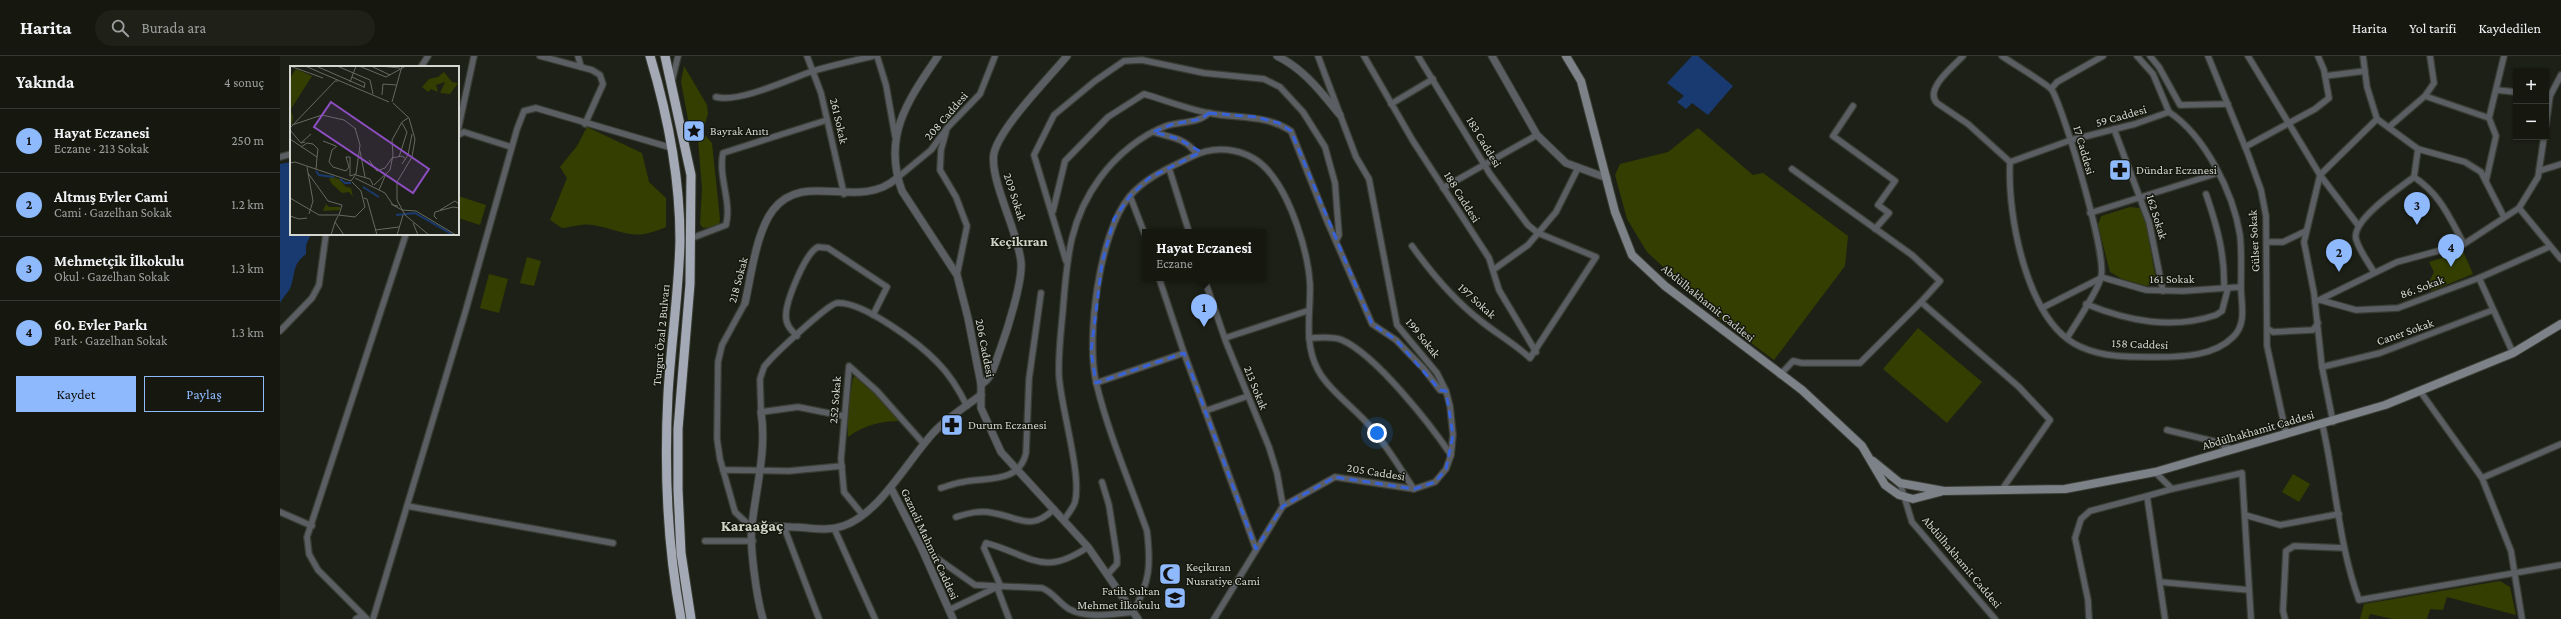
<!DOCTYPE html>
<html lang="tr">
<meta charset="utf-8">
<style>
:root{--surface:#161810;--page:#1f2119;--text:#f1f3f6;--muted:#9ea09f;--line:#353730;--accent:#8eb9fd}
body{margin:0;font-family:"Crimson Pro",serif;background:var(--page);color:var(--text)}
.controls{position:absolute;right:12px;top:12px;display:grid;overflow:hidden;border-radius:0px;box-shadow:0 1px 3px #0004}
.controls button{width:36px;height:36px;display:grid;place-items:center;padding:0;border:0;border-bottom:1px solid var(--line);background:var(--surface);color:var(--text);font:20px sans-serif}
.you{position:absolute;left:1097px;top:377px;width:14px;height:14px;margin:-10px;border:3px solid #fff;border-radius:50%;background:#1a73e8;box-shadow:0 0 0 6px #1a73e833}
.badge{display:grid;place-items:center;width:26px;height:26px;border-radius:50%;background:var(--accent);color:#111;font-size:13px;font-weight:700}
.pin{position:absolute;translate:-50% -33px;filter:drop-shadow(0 1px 2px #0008)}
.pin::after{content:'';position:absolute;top:21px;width:14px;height:12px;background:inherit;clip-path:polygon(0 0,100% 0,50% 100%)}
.popup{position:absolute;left:862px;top:173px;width:124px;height:52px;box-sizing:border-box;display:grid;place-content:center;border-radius:0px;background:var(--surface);filter:drop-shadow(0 1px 3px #0005);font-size:13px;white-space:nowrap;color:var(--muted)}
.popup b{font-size:15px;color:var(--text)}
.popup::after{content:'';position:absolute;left:50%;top:100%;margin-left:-8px;border:8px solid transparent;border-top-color:var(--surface)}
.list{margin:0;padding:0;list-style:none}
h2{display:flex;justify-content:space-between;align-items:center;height:52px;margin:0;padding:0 16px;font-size:17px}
h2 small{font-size:13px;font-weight:400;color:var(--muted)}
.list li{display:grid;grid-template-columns:26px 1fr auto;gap:12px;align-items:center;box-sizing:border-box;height:64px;padding:0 16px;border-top:1px solid var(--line)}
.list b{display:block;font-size:15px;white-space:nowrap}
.list p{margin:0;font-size:13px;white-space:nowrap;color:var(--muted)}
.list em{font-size:13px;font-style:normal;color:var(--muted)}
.actions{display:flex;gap:8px;padding:12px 16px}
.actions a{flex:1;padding:9px 0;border:1px solid var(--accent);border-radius:0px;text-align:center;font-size:14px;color:var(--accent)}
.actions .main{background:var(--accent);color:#111}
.icon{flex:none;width:22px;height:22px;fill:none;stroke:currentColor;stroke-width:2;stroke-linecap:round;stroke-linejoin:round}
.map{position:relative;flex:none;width:2281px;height:563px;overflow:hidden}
header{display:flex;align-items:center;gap:24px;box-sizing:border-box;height:56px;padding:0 20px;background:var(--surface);border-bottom:1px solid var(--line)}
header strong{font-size:19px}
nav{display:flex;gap:22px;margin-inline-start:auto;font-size:14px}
.search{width:280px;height:36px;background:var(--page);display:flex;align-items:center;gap:10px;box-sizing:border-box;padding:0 14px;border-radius:22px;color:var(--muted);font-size:15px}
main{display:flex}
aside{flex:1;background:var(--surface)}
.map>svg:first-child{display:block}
</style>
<header>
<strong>Harita</strong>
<div class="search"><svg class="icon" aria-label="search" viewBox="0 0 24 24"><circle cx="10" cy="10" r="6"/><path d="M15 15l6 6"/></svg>Burada ara</div>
<nav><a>Harita</a><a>Yol tarifi</a><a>Kaydedilen</a></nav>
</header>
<main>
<aside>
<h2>Yakında<small>4 sonuç</small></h2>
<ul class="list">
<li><span class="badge">1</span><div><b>Hayat Eczanesi</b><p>Eczane · 213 Sokak</p></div><em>250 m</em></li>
<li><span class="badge">2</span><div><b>Altmış Evler Cami</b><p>Cami · Gazelhan Sokak</p></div><em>1.2 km</em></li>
<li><span class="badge">3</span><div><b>Mehmetçik İlkokulu</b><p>Okul · Gazelhan Sokak</p></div><em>1.3 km</em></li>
<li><span class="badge">4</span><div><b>60. Evler Parkı</b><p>Park · Gazelhan Sokak</p></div><em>1.3 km</em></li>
</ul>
<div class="actions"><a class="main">Kaydet</a><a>Paylaş</a></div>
</aside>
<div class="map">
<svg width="2281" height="563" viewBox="0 0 2281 563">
<rect width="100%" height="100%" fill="#1d2016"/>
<!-- green -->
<g fill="#343e00">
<path d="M404,10L427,49L428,58L422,76L432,87L440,163L439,170L423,172L420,168L422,133L418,83L411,79L401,26Z"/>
<path d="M307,71L362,97L369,126L386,142V171C352,186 346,175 313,169C304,167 291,171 282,172L270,164L287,122L280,111L297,90Z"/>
<path d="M1418,72L1473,119L1483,117L1568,180L1565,210L1494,304L1444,267L1367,196L1347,163L1335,119L1340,108L1388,96Z"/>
<path d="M178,140L206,149L200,169L178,162Z"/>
<path d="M1850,151L1860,152L1866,167L1876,225L1867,230L1842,223L1830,216L1818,169L1821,160Z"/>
<path d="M2183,195L2193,218L2151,235L2149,226L2154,216L2149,206Z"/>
<path d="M247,201L261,205L254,230L240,227Z"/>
<path d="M209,218L228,223L219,257L200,252Z"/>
<path d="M1638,272L1702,326L1667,367L1603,313Z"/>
<path d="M575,320L587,328L620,365C601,365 584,369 568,381L567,357L573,322Z"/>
<path d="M2013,418L2030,428L2019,446L2002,436Z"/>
<path d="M2220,525L2230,531L2236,559L2167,541L2163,554L2150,553L2147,563H2113L2090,558L2088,563H2080L2084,548Z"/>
</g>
<!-- water -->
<g fill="#193a70">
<path d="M1412,0H1418L1453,30L1428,59L1412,47L1406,53L1397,46L1404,40L1387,27Z"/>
<path d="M11,106V178H31L26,189V198C12,209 16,215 11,230C9,236 3,241 0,247V108Z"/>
</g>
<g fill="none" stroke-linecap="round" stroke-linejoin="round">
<!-- minor casing -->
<g stroke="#3a3d34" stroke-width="8">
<g id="minor">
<path d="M260,0L312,14L320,19L323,28L305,68"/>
<path d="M298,0L301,11"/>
<path d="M527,0L541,37L564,138"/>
<path d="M597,0L606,29L615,80"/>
<path d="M1084,0L1133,85L1209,202L1219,234L1256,296"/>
<path d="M1683,0C1673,11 1644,33 1657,47L1688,68L1730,106C1727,159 1747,268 1801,291C1826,302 1851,301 1877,301C1903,301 1934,300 1953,281C1966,269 1962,251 1961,234C1961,216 1962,197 1960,179C1953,136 1925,80 1889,56"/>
<path d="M1722,0C1730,6 1769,29 1772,34C1785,57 1827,199 1821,221C1819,233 1795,269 1787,282"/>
<path d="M1857,0L1873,18L1889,56"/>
<path d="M1870,0L1879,11L1900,49L1948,48"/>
<path d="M1928,0L1968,98L1981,134L1986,160L1987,290L2006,377"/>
<path d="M1968,0L2040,119L2078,169"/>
<path d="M141,11L148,0"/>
<path d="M2045,20L2085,15"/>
<path d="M392,25L398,0"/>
<path d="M1771,33L1777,26L1823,0"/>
<path d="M2216,34L2236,36"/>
<path d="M2145,40L2209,62L2216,80L2206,125"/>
<path d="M436,41C460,47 509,23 533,15C553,9 573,5 593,0"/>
<path d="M1111,48L1153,23"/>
<path d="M1573,50L1553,80L1615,125L1598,149L1609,157L1595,173"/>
<path d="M2209,62L2224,0"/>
<path d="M2097,63L2138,93L2134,121C2161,139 2169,161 2184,188"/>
<path d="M2266,69L2270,40L2281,19"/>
<path d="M2109,71L2145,40L2154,27L2150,0"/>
<path d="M1834,73L1869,166L1883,235"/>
<path d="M178,74L194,0"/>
<path d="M666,76L661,94L660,114L676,141L687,170L677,219"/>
<path d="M873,76C889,81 907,82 916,98"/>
<path d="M178,79L184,76L231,91"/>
<path d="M1965,91L2035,53L2049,42L2044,14L2038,0"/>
<path d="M2138,93L2185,106L2201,116L2224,161"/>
<path d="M0,101L11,98"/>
<path d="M1730,106L1791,84L1855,68L1889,56"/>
<path d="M889,112L909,176"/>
<path d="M1512,113L1632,199L1660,225L1641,246"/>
<path d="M2259,115L2281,108"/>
<path d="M617,122L651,94L668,71L700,38L715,0"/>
<path d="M1163,132L1257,79"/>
<path d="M1926,138C1937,170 1945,198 1944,232"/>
<path d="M850,140L865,179"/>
<path d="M2239,152L2281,203"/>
<path d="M773,155L785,105L828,61L864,38C885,44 907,53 929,57C958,63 985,58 1011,75L1047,165L1092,268L1116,284L1144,313L1160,334L1166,335"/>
<path d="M1810,157L1938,117"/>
<path d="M412,182L446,169C452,146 438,121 443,97L547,64"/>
<path d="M1988,186H2003L2026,175"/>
<path d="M1132,190C1152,218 1174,244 1201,265C1217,278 1235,288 1250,302L1316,201L1258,177L1248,169L1210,118L1138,0"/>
<path d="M786,205L754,99L774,59L815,25L844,5L862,4L924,17L984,23L1000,31L1023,56L1045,91L1055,127L1059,179L1056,185"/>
<path d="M1213,214L1248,189L1276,156L1298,112"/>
<path d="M2094,216C2088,206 2079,194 2076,183C2071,164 2121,131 2134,121"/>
<path d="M1821,221L1866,234L1903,235L1961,231"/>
<path d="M879,222L904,297L976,493"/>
<path d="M924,222L946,286L989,391L997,417L1003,450"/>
<path d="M2199,222L2233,297"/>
<path d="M2040,244L2076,254L2118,252L2199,222L2269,191"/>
<path d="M2035,246L2117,206L2184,188L2239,152L2258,121L2264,81"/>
<path d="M465,247L442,289L438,306L437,383L440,403L455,456L471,471"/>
<path d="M1806,248C1848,265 1892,274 1936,259L1942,255L1948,232"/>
<path d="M1762,252L1821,222"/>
<path d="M1988,273L1993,276L2033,274L2038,267"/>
<path d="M0,275L32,242L39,229L46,178"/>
<path d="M517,280C511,274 506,269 506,261C505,247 525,197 538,191L548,192L607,231L593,259"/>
<path d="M945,282L1027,255"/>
<path d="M1029,282C1038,282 1053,280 1062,284C1096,299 1150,368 1171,399"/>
<path d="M2042,311L2100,297L2213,254"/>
<path d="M1500,319L1513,305L1522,307H1580L1641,246L1739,331L1770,364L1721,435"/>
<path d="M816,327L904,297"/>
<path d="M2140,335L2202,422L2231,495L2242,563"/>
<path d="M925,355L968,340"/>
<path d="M563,360L518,351L481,356L480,323L484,311C491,301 548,248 557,247C583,245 640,288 658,307C670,319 679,334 687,350"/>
<path d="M2053,366L2042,311L2034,237L2024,186L2040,119L2097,63L2087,31L2083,0"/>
<path d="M2042,367C2056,426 2058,487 2079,544L2281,509"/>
<path d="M1887,374L1937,386L1953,394"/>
<path d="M443,414L509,415L562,410"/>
<path d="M1875,416L1892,433L1962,417L1971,563"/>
<path d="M2202,422L2281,388"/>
<path d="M822,426L829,449L837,501V508L828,518"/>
<path d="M1620,427L1632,466L1715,563"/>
<path d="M661,432C668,430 675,427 683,426C706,421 739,428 746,397L749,323L761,237"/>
<path d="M127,450L333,487"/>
<path d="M0,456L32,470"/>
<path d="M582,458L564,436L561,403L569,310L597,335L644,388"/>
<path d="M1965,459L2000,469L2059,458"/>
<path d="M676,461C689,457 700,454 713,457C739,461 751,476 774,453"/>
<path d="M784,464C788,458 793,452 795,446C802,419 781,352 779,320C778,298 781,276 783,253C787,204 789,164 820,122C836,100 861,79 886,70C900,65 918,68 929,57"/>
<path d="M504,471L539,563"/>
<path d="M554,472L595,563"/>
<path d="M425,485H473"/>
<path d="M641,491L695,529L762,532C773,536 779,547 789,553C807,563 833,558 853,556C870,525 871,510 867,475C850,427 828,377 816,326C806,280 819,178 849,141C866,121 889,112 911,101C938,87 971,93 990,117C1011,142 1028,195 1030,228C1031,256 1023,286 1038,314C1048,333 1074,352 1088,368C1106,388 1119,411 1134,433"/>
<path d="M1880,526L1969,534"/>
<path d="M717,531L729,563"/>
<path d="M721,531L704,492L706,487C751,499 762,522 808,491"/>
<path d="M669,554L715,532"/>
<path d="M76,563L83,559"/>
<path d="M87,563L38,514L29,498L27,481L126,178"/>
<path d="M93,563L185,257L237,73L244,55L256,52L392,92"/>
<path d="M934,563L1003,450L1055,421L1134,433L1155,426L1166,413L1171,399L1173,379L1170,350L1166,335L1157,317L1117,269L1089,123L1076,101L1038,0"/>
<path d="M1809,563L1808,544L1795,482L1801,463L1810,455L1867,440"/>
<path d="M1885,563L1867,440L1892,433"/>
<path d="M2005,563L2003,555L2006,495L2014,490L2064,492"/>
</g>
</g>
<!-- tertiary casing -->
<g stroke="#3a3d34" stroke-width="9">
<g id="tertiary">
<path d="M658,0C628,44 602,80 622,135L677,219L688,262L701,328V352L721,396L808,491L858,563"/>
<path d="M997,0C1024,13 1041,36 1060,59"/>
<path d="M1212,0L1257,79L1286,107L1327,122"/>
<path d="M465,247C471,221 476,176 493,154C524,113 579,156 617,122"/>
<path d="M701,328C712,324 716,304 720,294C727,275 743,225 741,206C738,175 709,123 714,97C721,70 768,23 787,0"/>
<path d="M481,356C487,393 476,432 472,469C469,488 477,544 483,563"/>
<path d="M611,432L641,491L673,563"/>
<path d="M471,471C485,471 498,470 511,471C528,471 546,476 563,470C600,458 629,402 655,375C669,361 686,350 701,339"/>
</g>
</g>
<!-- secondary casing -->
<g stroke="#3a3d34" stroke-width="10">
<g id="secondary">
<path d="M1286,0L1301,25L1335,156L1352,199L1385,230L1522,334L1582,390L1605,429L1619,439L1633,443L1660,436"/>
<path d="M1593,405L1620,427L1664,435L1785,433L1875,416L2105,349L2233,297L2281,268"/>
</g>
</g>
<!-- trunk casing -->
<g stroke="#3a3d34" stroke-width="11">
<g id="trunk">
<path d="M370,0C388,60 400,121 400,184C399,235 391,286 388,338C384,414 387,488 401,563"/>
<path d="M385,0L411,119L410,228L398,373V434L401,497L411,563"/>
</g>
</g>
<!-- minor -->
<use href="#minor" stroke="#5b5e62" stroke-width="5.5"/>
<!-- tertiary -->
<use href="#tertiary" stroke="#5b5e62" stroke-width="7"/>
<!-- secondary -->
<use href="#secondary" stroke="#7d8289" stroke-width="8"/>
<!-- trunk -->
<use href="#trunk" stroke="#a3aab5" stroke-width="9"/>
</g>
<!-- marked area -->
<path fill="none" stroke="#3862d7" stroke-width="3" stroke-dasharray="8 5" stroke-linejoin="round" d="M929,57L976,61L999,67L1011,75L1092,268L1116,284L1160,334L1166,335L1173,379L1166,413L1155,426L1134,433L1055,421L1003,450L976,493L904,297L816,327L811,295L822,207L834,163L850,140L869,122L921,96L899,83L873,76L893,68L921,63Z"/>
<!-- icons -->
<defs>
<g id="sight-square" transform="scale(1.15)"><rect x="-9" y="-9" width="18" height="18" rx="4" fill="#8eb9fd" stroke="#14170d"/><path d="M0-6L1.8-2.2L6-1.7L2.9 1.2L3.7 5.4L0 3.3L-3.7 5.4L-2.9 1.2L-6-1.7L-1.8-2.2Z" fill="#111"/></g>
<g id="pharmacy-square" transform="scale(1.15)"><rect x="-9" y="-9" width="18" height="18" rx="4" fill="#8eb9fd" stroke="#14170d"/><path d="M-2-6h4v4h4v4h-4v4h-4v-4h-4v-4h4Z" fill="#111"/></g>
<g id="mosque-square" transform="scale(1.15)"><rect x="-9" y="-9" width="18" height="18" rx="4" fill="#8eb9fd" stroke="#14170d"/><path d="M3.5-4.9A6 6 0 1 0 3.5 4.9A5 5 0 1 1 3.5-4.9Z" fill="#111"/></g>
<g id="school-square" transform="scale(1.15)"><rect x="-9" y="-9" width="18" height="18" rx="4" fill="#8eb9fd" stroke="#14170d"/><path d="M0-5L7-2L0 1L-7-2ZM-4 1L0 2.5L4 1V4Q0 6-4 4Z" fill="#111"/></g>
</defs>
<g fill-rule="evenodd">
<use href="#sight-square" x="414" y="75"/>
<use href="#pharmacy-square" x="1840" y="114"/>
<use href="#pharmacy-square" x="672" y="369"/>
<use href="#mosque-square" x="890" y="518"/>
<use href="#school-square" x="895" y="542"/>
</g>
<g text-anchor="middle" stroke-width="3" stroke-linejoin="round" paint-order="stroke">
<!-- street labels -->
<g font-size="12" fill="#d4d6cf" stroke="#14170d">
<text transform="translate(666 60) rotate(-49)" y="4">208 Caddesi</text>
<text transform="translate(1841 60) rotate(-16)" y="4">59 Caddesi</text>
<text transform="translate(559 65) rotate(77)" y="4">261 Sokak</text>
<text transform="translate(1204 86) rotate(59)" y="4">183 Caddesi</text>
<text transform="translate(1804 94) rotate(74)" y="4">17 Caddesi</text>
<text transform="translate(735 141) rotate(72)" y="4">209 Sokak</text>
<text transform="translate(1182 141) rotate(58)" y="4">188 Caddesi</text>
<text transform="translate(1877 161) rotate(73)" y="4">162 Sokak</text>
<text transform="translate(1974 185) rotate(-93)" y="4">Gülser Sokak</text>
<text x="1892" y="227">161 Sokak</text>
<text transform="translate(458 224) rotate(-75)" y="4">218 Sokak</text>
<text transform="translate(2142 231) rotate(-20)" y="4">86. Sokak</text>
<text transform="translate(1197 245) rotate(42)" y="4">197 Sokak</text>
<text transform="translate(1428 247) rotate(39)" y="4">Abdülhakhamit Caddesi</text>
<text transform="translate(2125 276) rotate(-19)" y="4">Caner Sokak</text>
<text transform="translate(381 279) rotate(-85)" y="4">Turgut Özal 2 Bulvarı</text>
<text transform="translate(1143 282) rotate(51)" y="4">199 Sokak</text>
<text transform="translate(1860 288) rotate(2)" y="4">158 Caddesi</text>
<text transform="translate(705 292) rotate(79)" y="4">206 Caddesi</text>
<text transform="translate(976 332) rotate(68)" y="4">213 Sokak</text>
<text transform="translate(555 344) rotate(-85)" y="4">252 Sokak</text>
<text transform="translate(1978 374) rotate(-16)" y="4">Abdülhakhamit Caddesi</text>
<text transform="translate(1096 416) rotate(9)" y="4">205 Caddesi</text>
<text transform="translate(650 488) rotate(65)" y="4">Gazneli Mahmut Caddesi</text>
<text transform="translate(1682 506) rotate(50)" y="4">Abdülhakhamit Caddesi</text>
</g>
<!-- poi labels -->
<g font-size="12" fill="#d4d6cf" stroke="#14170d" text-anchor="start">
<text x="430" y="79">Bayrak Anıtı</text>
<text x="1856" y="118">Dündar Eczanesi</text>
<text x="688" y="373">Durum Eczanesi</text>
<text x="906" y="515">Keçikıran<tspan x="906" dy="14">Nusratiye Cami</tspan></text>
<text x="880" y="539" text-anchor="end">Fatih Sultan<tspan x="880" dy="14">Mehmet İlkokulu</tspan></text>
</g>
<!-- quarter labels -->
<g font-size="14" font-weight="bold" fill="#d1d5c7" stroke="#14170d">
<text x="739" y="190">Keçikıran</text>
</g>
<!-- district labels -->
<g font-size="16" font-weight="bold" fill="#d1d5c7" stroke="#14170d">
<text x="472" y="475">Karaağaç</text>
</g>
</g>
<!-- overview -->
<g transform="translate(10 10)">
<rect width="169" height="169" fill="#1d2016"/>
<path d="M6,3L22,10L1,43L3,52L1,60L0,12ZM154,6L162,16L168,17L160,28L150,27L155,16L146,19L148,26L141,23L138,26L132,21L139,13L148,11ZM42,111L49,113L56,121L61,122L63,131L59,126L52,127L42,118L39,113ZM36,138L39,141H50V144L33,145Z" fill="#343e00"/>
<path fill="none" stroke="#193a70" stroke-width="2" d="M26,105L29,109L44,111M50,113L55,117H61M73,121L89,131M106,149L125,147L163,169"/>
<path fill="none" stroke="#666960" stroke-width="1" d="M0,0L33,12M15,0L99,36M26,0L74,21M47,0L80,14L83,28M69,0L96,11L116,0M89,0L110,2M83,1L100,9M62,11L75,17L74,22M60,16L66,0M92,29L93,18L106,19M102,36L112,0M103,37L119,52L125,73L122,91L107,116V134L115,149L139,169M2,59L32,49L54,54L66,63M0,62L45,15H48M0,64L11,77L15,76M0,73L27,91L26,104M33,75L46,80M11,77L21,68M47,80L42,84L39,96L43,101L56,105L59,101L56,91H60V110L66,108M11,81L17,77L23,78L28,83L27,91M70,85L75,111M109,91L117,66L112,57M102,92L112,90L116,93M79,94L87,105L95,102L102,92M0,97L5,96L61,115M112,98L118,89L122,68M17,101L23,135L19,148M18,107L38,135L52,139L49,149M66,109L80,113L83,119M65,112L95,127L103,139L108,140M61,115L66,108L70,79L65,62M84,119L100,104L103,89L102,74L112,56L118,52M89,124L95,110M0,132L29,149H48M74,132L77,133L87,169M101,138L112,144M112,144L126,145L166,169M150,144L165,135L169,138M48,149L65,151L75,141L71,125L62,116M0,150L9,153L17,152M48,150L45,156L54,169M147,153L144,150L145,146L163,141L169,142M123,157L128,169M85,164L109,161M41,169L45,156M107,169L113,149"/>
<path fill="#8d4ec2" fill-opacity="0.15" stroke="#8d4ec2" stroke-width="2" d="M41,36L139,103L123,127L24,61Z"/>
<rect width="169" height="169" fill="none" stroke="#d4d6cf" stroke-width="2"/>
</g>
</svg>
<div class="controls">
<button>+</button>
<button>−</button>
</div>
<div class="you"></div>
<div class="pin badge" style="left:924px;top:271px">1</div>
<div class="popup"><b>Hayat Eczanesi</b>Eczane</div>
<div class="pin badge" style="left:2059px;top:216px">2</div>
<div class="pin badge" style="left:2137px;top:169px">3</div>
<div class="pin badge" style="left:2171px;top:211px">4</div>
</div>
</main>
